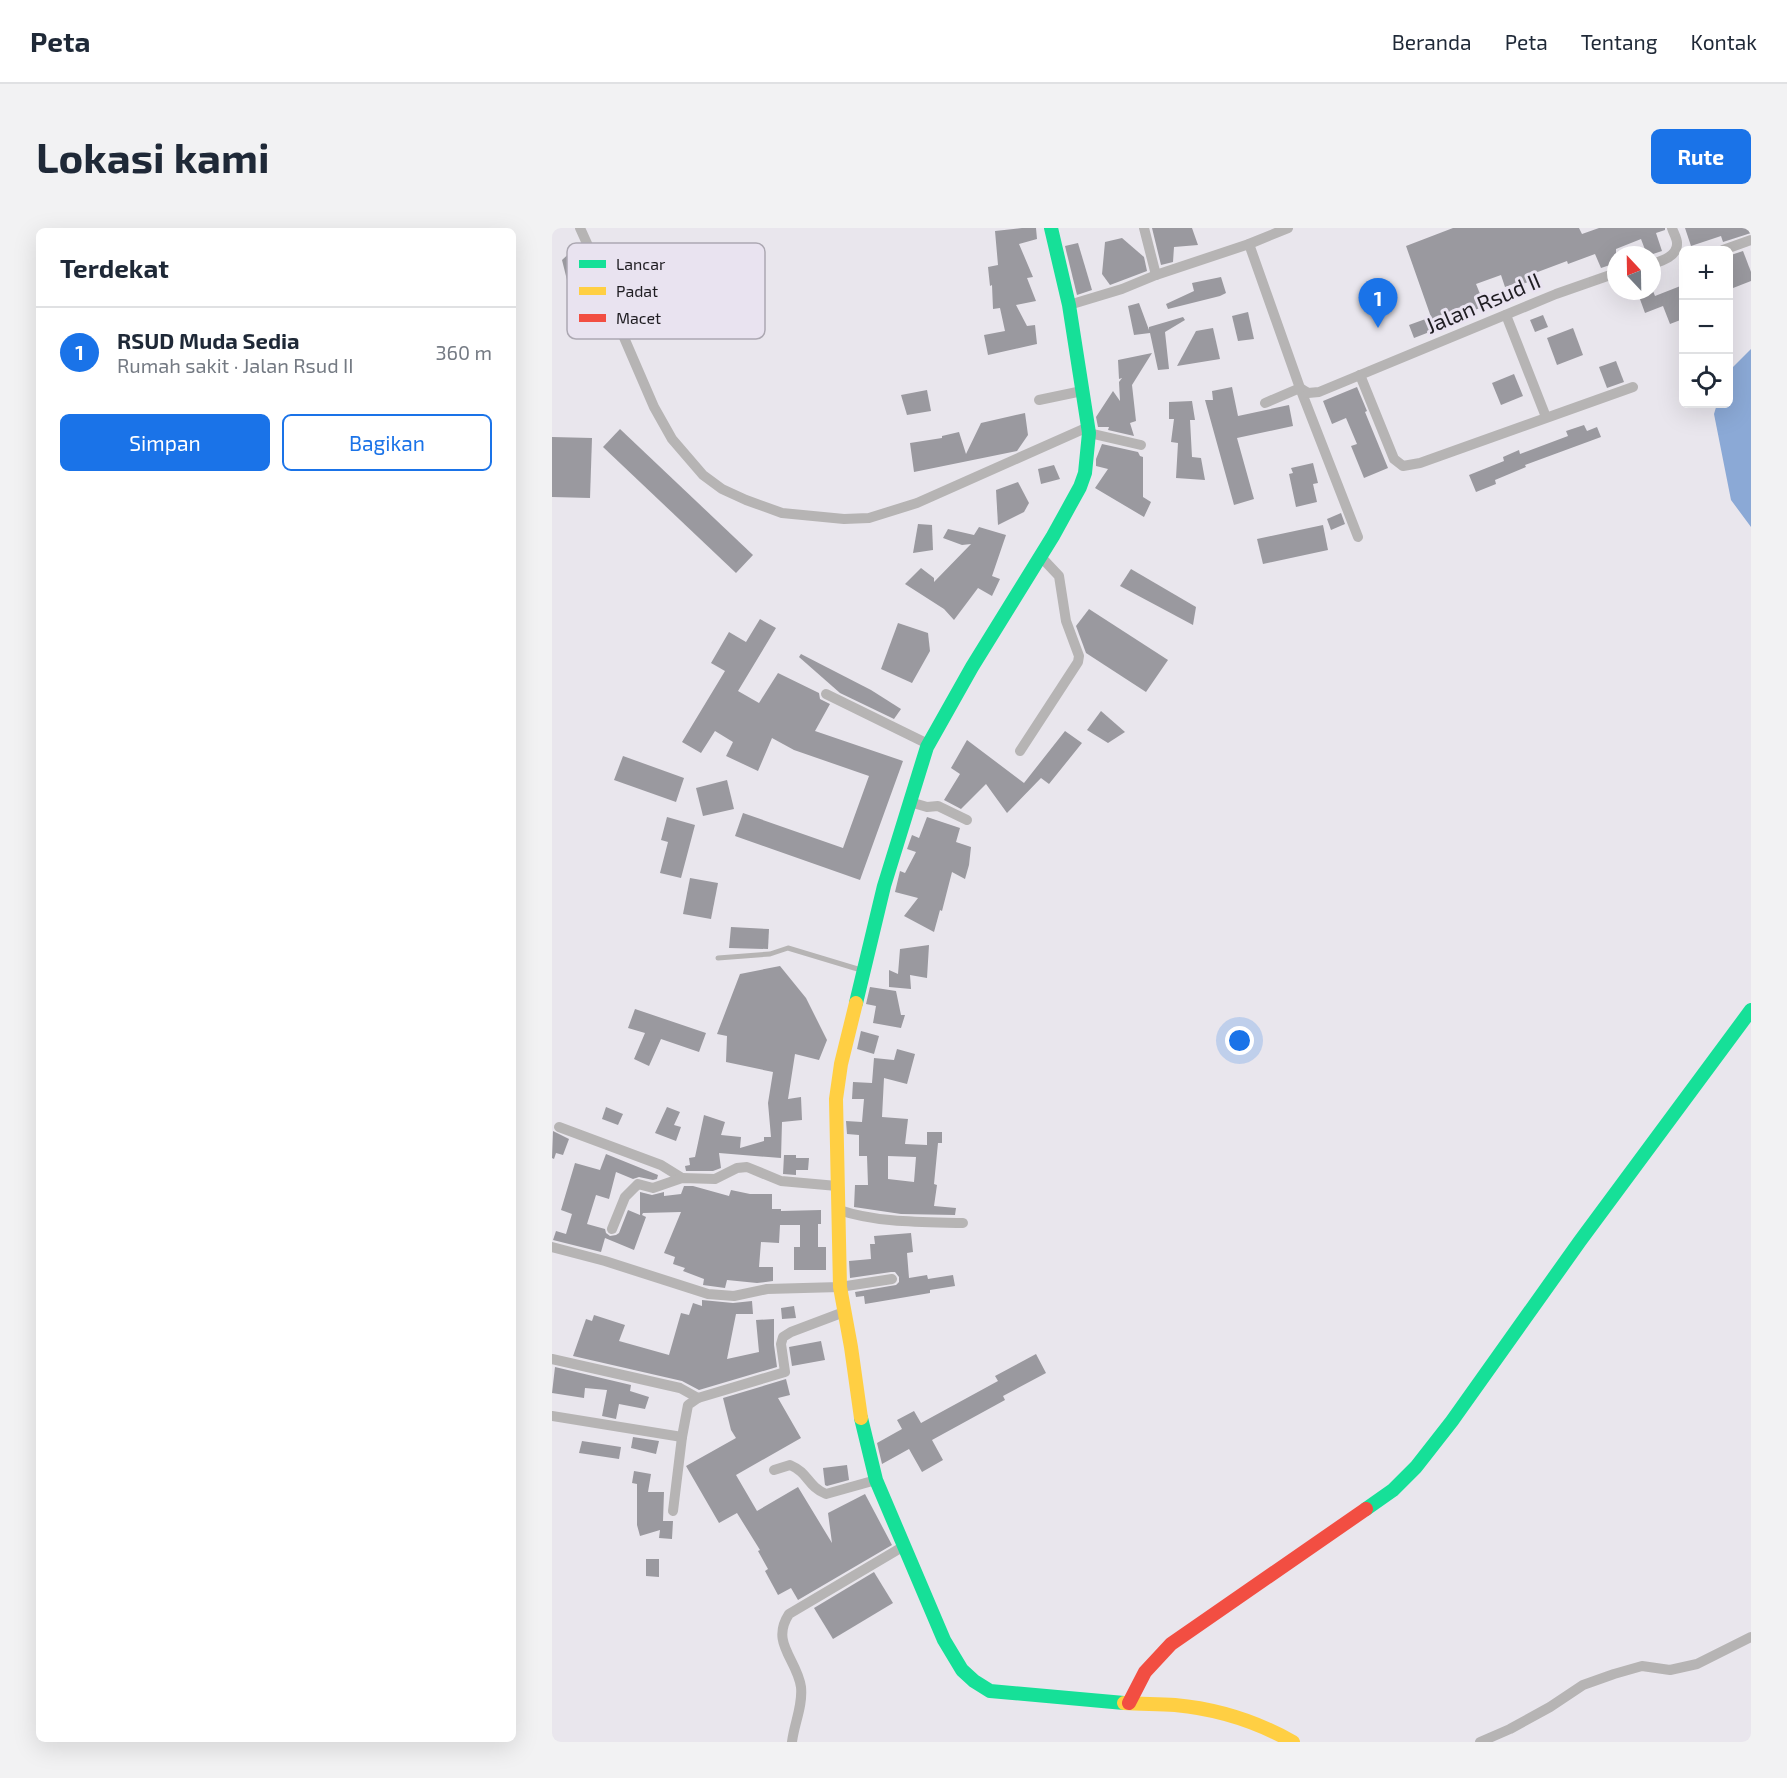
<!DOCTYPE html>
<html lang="id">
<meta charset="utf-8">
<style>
:root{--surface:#fff;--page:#f2f2f3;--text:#1f2937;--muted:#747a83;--line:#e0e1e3;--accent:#1a73e8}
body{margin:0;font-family:"Exo 2",sans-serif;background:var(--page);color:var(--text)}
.controls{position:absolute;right:18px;top:18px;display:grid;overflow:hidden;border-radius:9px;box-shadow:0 6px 24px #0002}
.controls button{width:54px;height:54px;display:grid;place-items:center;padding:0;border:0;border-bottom:2px solid var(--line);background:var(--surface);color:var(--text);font:30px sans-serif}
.compass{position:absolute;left:1055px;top:18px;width:54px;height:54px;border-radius:50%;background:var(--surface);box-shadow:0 6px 24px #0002;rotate:338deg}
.you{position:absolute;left:688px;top:813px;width:21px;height:21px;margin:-15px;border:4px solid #fff;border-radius:50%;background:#1a73e8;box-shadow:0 0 0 9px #1a73e833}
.badge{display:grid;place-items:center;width:39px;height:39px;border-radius:50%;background:var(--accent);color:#fff;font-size:20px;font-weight:700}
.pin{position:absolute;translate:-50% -50px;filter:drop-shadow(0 2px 3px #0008)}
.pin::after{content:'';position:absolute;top:32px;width:21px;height:18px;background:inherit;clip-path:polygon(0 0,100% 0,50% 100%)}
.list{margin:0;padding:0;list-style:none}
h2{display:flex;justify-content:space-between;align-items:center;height:78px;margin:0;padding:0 24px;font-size:26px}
h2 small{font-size:20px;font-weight:400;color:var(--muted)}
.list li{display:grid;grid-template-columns:39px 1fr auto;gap:18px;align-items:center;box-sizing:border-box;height:90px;padding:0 24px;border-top:2px solid var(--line)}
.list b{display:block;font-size:22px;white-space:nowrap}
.list p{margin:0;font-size:20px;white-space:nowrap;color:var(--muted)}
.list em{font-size:20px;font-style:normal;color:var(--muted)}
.actions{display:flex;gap:12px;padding:18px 24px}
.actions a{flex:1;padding:14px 0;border:2px solid var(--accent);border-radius:9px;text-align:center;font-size:21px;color:var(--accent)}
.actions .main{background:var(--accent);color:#fff}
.icon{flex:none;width:33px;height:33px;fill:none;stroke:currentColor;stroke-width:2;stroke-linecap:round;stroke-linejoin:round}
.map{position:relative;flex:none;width:1199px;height:1514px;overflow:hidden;border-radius:9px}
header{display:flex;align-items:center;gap:36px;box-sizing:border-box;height:84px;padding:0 30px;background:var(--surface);border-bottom:2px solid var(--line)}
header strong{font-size:28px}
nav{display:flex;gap:33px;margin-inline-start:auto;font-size:21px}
.intro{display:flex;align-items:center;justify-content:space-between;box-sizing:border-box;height:144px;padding:0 36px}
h1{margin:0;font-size:42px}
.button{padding:15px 27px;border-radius:9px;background:var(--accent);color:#fff;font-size:21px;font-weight:700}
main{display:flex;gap:36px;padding:0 36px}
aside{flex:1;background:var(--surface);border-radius:9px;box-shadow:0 6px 24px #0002}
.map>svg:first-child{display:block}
</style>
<header>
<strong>Peta</strong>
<nav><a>Beranda</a><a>Peta</a><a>Tentang</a><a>Kontak</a></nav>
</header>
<div class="intro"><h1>Lokasi kami</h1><a class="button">Rute</a></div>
<main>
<aside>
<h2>Terdekat<small></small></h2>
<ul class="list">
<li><span class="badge">1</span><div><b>RSUD Muda Sedia</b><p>Rumah sakit · Jalan Rsud II</p></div><em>360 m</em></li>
</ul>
<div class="actions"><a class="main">Simpan</a><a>Bagikan</a></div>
</aside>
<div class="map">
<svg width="1199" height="1514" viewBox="0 0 1199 1514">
<rect width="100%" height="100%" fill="#e9e6ed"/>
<!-- water -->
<path fill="#8ba9d6" d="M1199,121V299L1179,272L1162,186L1165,176H1176L1177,143Z"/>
<!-- building -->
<g fill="#9a999f" fill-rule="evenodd">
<path d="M470,0H484L485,11L467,16L481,49L475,50L484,73L464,77L475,98L483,97L485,116L436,127L432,107L453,103L448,80L441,81L440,57L438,58L436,39L446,37L443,3Z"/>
<path d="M600,0H640L646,17L622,19L621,34L609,37Z"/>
<path d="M901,0H1027L1030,6L1047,0H1113V2L1104,5L1110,23L1098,27H1095L1089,11L1064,21V35L1049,40L1043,26L1016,36L1015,33L983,45L985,51L968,57L967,54L953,59L949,47L924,56L933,78L910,87L911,91L862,110L857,97L879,89L854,18Z"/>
<path d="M1133,0H1199V5L1171,14L1169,8L1139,18Z"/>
<path d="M570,10L592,29L595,43L558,57L550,46L553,14Z"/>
<path d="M526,15L540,62L525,67L513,18Z"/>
<path d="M23,20L34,31L47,66L20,72L10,32Z"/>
<path d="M1191,23L1199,44V53L1176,62V28Z"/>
<path d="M669,49L674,65L668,68L616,81L614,76L642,63L640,55Z"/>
<path d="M1131,57V91L1118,96L1111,78L1093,85L1085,63H1101L1103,68Z"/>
<path d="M587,75L597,102V99L631,89L633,92L613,104L617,141L606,142L598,105L582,107L576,78Z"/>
<path d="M696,84L702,111L686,113L680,88Z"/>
<path d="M991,87L996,99L983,104L978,92Z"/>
<path d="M661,100L668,131L625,138L644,103Z"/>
<path d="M1021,100L1031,127L1005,137L995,110Z"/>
<path d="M600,125L580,157L584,193L578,195L582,208L556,202L557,199H546L544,189L561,163L568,173L567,154L570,150L567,151L566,132Z"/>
<path d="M1064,133L1072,154L1055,160L1047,139Z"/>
<path d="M962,146L971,168L949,177L940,155Z"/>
<path d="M680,159L686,188L737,177L741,198L685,210L702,271L682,277L653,172H661L660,163Z"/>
<path d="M805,159L815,183L813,184L836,240L812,250L799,218L805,216L794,190L780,196L771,173Z"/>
<path d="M375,162L379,183L355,187L349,167Z"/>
<path d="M640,173L643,192H638L640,229L649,230L653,252L624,250L626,215L619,214L622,191H617V174Z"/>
<path d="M473,185L476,207L465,223L362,244L358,215L390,210V208L407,204L414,226L429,195Z"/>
<path d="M1032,197L1035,203L1045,199L1049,209L973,237L974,239L943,252L944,256L924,264L917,247L952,233L951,229L967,222L968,226L1016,208L1014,203Z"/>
<path d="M68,201L201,327L184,345L51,219Z"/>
<path d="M0,209L40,210L38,270L0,269Z"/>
<path d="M550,216L586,224L588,228L591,229V269L599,274L592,289L543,260L556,241L544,238V231Z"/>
<path d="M761,235L766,255L761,256L765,274L744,279L737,246L741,245L739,240Z"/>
<path d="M502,237L508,251L489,256L486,241Z"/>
<path d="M466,254L477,275L472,284L446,297L444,262Z"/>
<path d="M789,285L793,296L779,302L775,291Z"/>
<path d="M366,296L380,297L381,322L361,325Z"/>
<path d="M771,297L776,322L711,336L705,311Z"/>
<path d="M427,299L454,307L440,348L448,351L440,368L426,360L402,392L392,381L353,356L369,340L382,350V354L419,316L410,317L391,310L396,301L422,307Z"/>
<path d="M579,341L644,379L641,397L568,358Z"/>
<path d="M537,381L616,432L594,464L534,425L524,398Z"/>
<path d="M208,391L224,400L186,463L207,475L226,445L267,465L268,471L278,476L263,503L351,533L308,652L183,608L191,585L291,620L317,548L242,522L220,510L206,543L174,528L181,514L163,503L149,525L130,514L173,443L159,435L177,404L194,414Z"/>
<path d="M346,395L376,405L378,423L360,455L329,441Z"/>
<path d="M249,426L319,462L349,481L342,491L288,465L247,429Z"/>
<path d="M549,483L573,504L556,515L535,502Z"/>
<path d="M513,503L530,515L497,556L489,550L455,585L434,556L409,581L392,572L408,546L399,540L415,512L472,555Z"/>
<path d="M71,528L132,550L124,574L62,552Z"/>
<path d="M175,552L182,581L151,588L144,560Z"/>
<path d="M115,589L143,597L129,650L108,645L116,614L109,612Z"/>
<path d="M375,589L408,600L404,614L419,619L417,637L413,651L400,644L390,683L388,682L382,704L352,688L366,670L343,664L348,643L353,645L364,624L355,621L360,607L367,610Z"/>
<path d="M138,650L166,655L159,691L131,686Z"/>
<path d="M179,699L217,701L216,721L177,720Z"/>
<path d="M377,717L375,750L358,747L359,761L337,759V742L346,746L348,721Z"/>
<path d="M228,738L254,770L275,812L267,832L243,826L236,871L249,869L250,892L230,894L229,930L167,925L169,940L161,943H134L133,938L138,937L137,930L143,929L152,887L173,894L169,907L189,909L188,920L212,913V909H219L216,875L221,844L174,834L175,808L165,806L188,746Z"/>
<path d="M318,759L344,763L349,787H353L349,800L321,795L324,778L314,776Z"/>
<path d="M83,781L154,805L147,824L109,811L97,838L82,831L93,805L76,800Z"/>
<path d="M309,803L327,808L322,826L305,821Z"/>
<path d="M345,821L363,826L355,856L332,850L330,889L356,891L353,916L375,917V904H390V915H386L382,956L385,957L382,978L404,980L403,987L349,986L302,979L303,957H316L315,928H307V907L295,906L294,893L310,894L312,871H300L301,854L320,855L322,830L342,832ZM336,928L364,929L362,954L336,951Z"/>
<path d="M54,879L71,886L66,897L50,891Z"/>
<path d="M115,879L128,884L122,897L129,899L124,913L103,905Z"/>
<path d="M1,903L17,911L11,927L4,925L2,931L0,930Z"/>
<path d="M54,926L106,947L105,951L101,952L87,949L81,951L64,944L57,971L44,967L35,996L53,1001L54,1005L58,1008L64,1007L67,1005L76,982L88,987V964L100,967L112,964V968L129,966L132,958H141L177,968L179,962L198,966H220V981H229V983L269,982V996H266V1019H274V1042H242V1019H248V997H228L227,1015L209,1014L207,1039H221V1053L205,1055L175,1052L173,1060L151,1057L152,1051L131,1043L133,1040L121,1036L123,1029L112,1025L129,984L91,985L90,987L94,989L82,1022L53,1010L49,1024L1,1012L4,1003L14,1006L20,986L9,982L23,935L48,942Z"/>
<path d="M232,927H244V930H257L256,942H244V947L231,946Z"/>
<path d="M359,1005L361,1024L355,1025L357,1050L375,1047L376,1051L401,1047L403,1058L378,1062V1065L313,1076L312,1068L304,1069L303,1064L344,1057L347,1054V1049L343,1044H339L298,1050L297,1033L319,1031L318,1016H323L322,1008Z"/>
<path d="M150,1072L181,1075L200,1073L201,1086H184L175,1131L207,1124L204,1092L222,1091V1117L225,1139L147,1162L130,1153L21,1128L34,1091L40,1093L42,1087L73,1097L67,1113L117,1127L129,1085L137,1087L141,1075L150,1078Z"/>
<path d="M242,1078L244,1090L230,1091L229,1080Z"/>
<path d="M269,1113L273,1132L240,1138L237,1119Z"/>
<path d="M484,1126L494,1145L451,1168L453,1172L380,1212L391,1232L370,1244L357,1221L330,1236L325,1215L350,1201L345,1192L362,1183L369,1195L446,1153L443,1148Z"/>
<path d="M3,1139L79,1157L78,1163L97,1169L93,1181L67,1176L64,1191L50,1188L55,1162L33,1160L32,1170L0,1165Z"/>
<path d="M234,1151L238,1167L226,1170L249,1210L184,1247L205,1283L246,1259L280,1315L276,1285L313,1266L340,1317L246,1372L239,1360L226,1367L213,1343L216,1341L206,1323L208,1322L185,1285L167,1295L134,1238L184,1210L179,1202L171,1170Z"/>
<path d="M81,1209L107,1213L104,1226L79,1220Z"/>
<path d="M30,1213L69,1219L67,1231L27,1225Z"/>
<path d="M295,1237L297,1252L275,1258L273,1257L271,1240Z"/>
<path d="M82,1243L99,1246L96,1264H112L111,1293H121L120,1311L107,1310L108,1302L88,1308L85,1297V1256L80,1255Z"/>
<path d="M94,1331H107V1349L94,1348Z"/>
<path d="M322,1344L341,1375L281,1411L262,1380Z"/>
</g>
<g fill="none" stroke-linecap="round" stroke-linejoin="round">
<!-- lane -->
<path stroke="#b6b4b4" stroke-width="5" d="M166,730L218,726L236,720L309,742"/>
<!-- street -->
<g stroke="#b6b4b4" stroke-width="10">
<path d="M28,0L42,31L64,91L102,179L120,211L151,247L170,261L194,272L230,285L292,291L317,290L365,275L536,199"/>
<path d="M592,0L604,47"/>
<path d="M697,16L748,160L806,309"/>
<path d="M1171,22L1199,12"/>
<path d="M1100,36C1110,33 1126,28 1125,15C1125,10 1121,4 1120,0"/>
<path d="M517,77L570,61L604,47L697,16L736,0"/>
<path d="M954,87L994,189"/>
<path d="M808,147L842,231L851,238L868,235L1081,159"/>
<path d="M748,160L756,165L767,164L1004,66L1064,45"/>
<path d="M487,172L530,163"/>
<path d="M713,175L748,160"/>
<path d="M537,205L589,217"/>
<path d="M274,466L376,516"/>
<path d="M468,523L526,434L527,428L514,393L507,348L489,329"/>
<path d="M358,574L375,579L386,578L415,592"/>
<path d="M7,899L109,937L130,950"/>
<path d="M287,982C326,995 370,994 411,995"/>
<path d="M60,1001L73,969L86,956L101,960L130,950L163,951L185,940L195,939L229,953L285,958"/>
<path d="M0,1019L53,1033L156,1066L182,1068L215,1061L288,1059L340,1051"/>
<path d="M0,1131L128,1160L146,1170"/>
<path d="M0,1188L130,1209L136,1177L146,1170L233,1144L229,1116L231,1109L239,1104L292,1084"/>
<path d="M222,1242L238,1237C257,1245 255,1258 274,1266L324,1252"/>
<path d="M121,1283L130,1209"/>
<path d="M240,1514C242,1496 251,1478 249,1459C245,1431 218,1415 237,1386L352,1318"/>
<path d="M928,1514L958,1501L998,1479L1031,1457L1062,1446L1090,1438L1118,1442L1145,1436L1199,1409"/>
</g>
<!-- fast -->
<g stroke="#16e098" stroke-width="14">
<path d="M304,775L332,658L375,519L420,439L501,308L528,259L533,245L537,205L517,77L499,0"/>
<path d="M309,1190L324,1252L392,1412L410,1442L422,1453L438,1463L572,1475"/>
<path d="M814,1281L841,1262L864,1239L900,1193L1028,1013L1199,782"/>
</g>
<!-- slow -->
<g stroke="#ffcf43" stroke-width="14">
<path d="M304,775L289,836L284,871L288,1059L299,1119L309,1190"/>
<path d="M572,1475C589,1476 606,1476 623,1477C666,1481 704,1493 741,1514"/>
</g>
<!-- jam -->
<path stroke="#f24e42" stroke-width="14" d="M577,1475L593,1444L619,1416L814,1281"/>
</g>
<g text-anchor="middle" stroke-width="6" stroke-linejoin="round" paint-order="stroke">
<!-- street labels -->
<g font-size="22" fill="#1f1d22" stroke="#e9e3f0">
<text transform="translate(931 75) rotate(-23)" y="8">Jalan Rsud II</text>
</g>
</g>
<!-- legend -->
<rect x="15" y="15" width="198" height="96" rx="9" fill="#e9e3f0" stroke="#aca8b2" stroke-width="1.5"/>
<rect x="27" y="32" width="27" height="8" fill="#16e098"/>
<rect x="27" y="59" width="27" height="8" fill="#ffcf43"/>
<rect x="27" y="86" width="27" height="8" fill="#f24e42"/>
<g font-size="16" fill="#1f1d22">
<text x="64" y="42">Lancar</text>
<text x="64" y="69">Padat</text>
<text x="64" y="96">Macet</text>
</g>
</svg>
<div class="controls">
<button>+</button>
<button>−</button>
<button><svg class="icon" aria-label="locate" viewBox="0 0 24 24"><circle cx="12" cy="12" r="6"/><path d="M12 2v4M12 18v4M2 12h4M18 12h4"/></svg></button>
</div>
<svg class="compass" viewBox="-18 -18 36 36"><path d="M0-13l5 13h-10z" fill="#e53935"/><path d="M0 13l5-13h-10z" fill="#747a83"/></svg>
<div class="you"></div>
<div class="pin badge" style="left:826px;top:100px">1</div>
</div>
</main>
